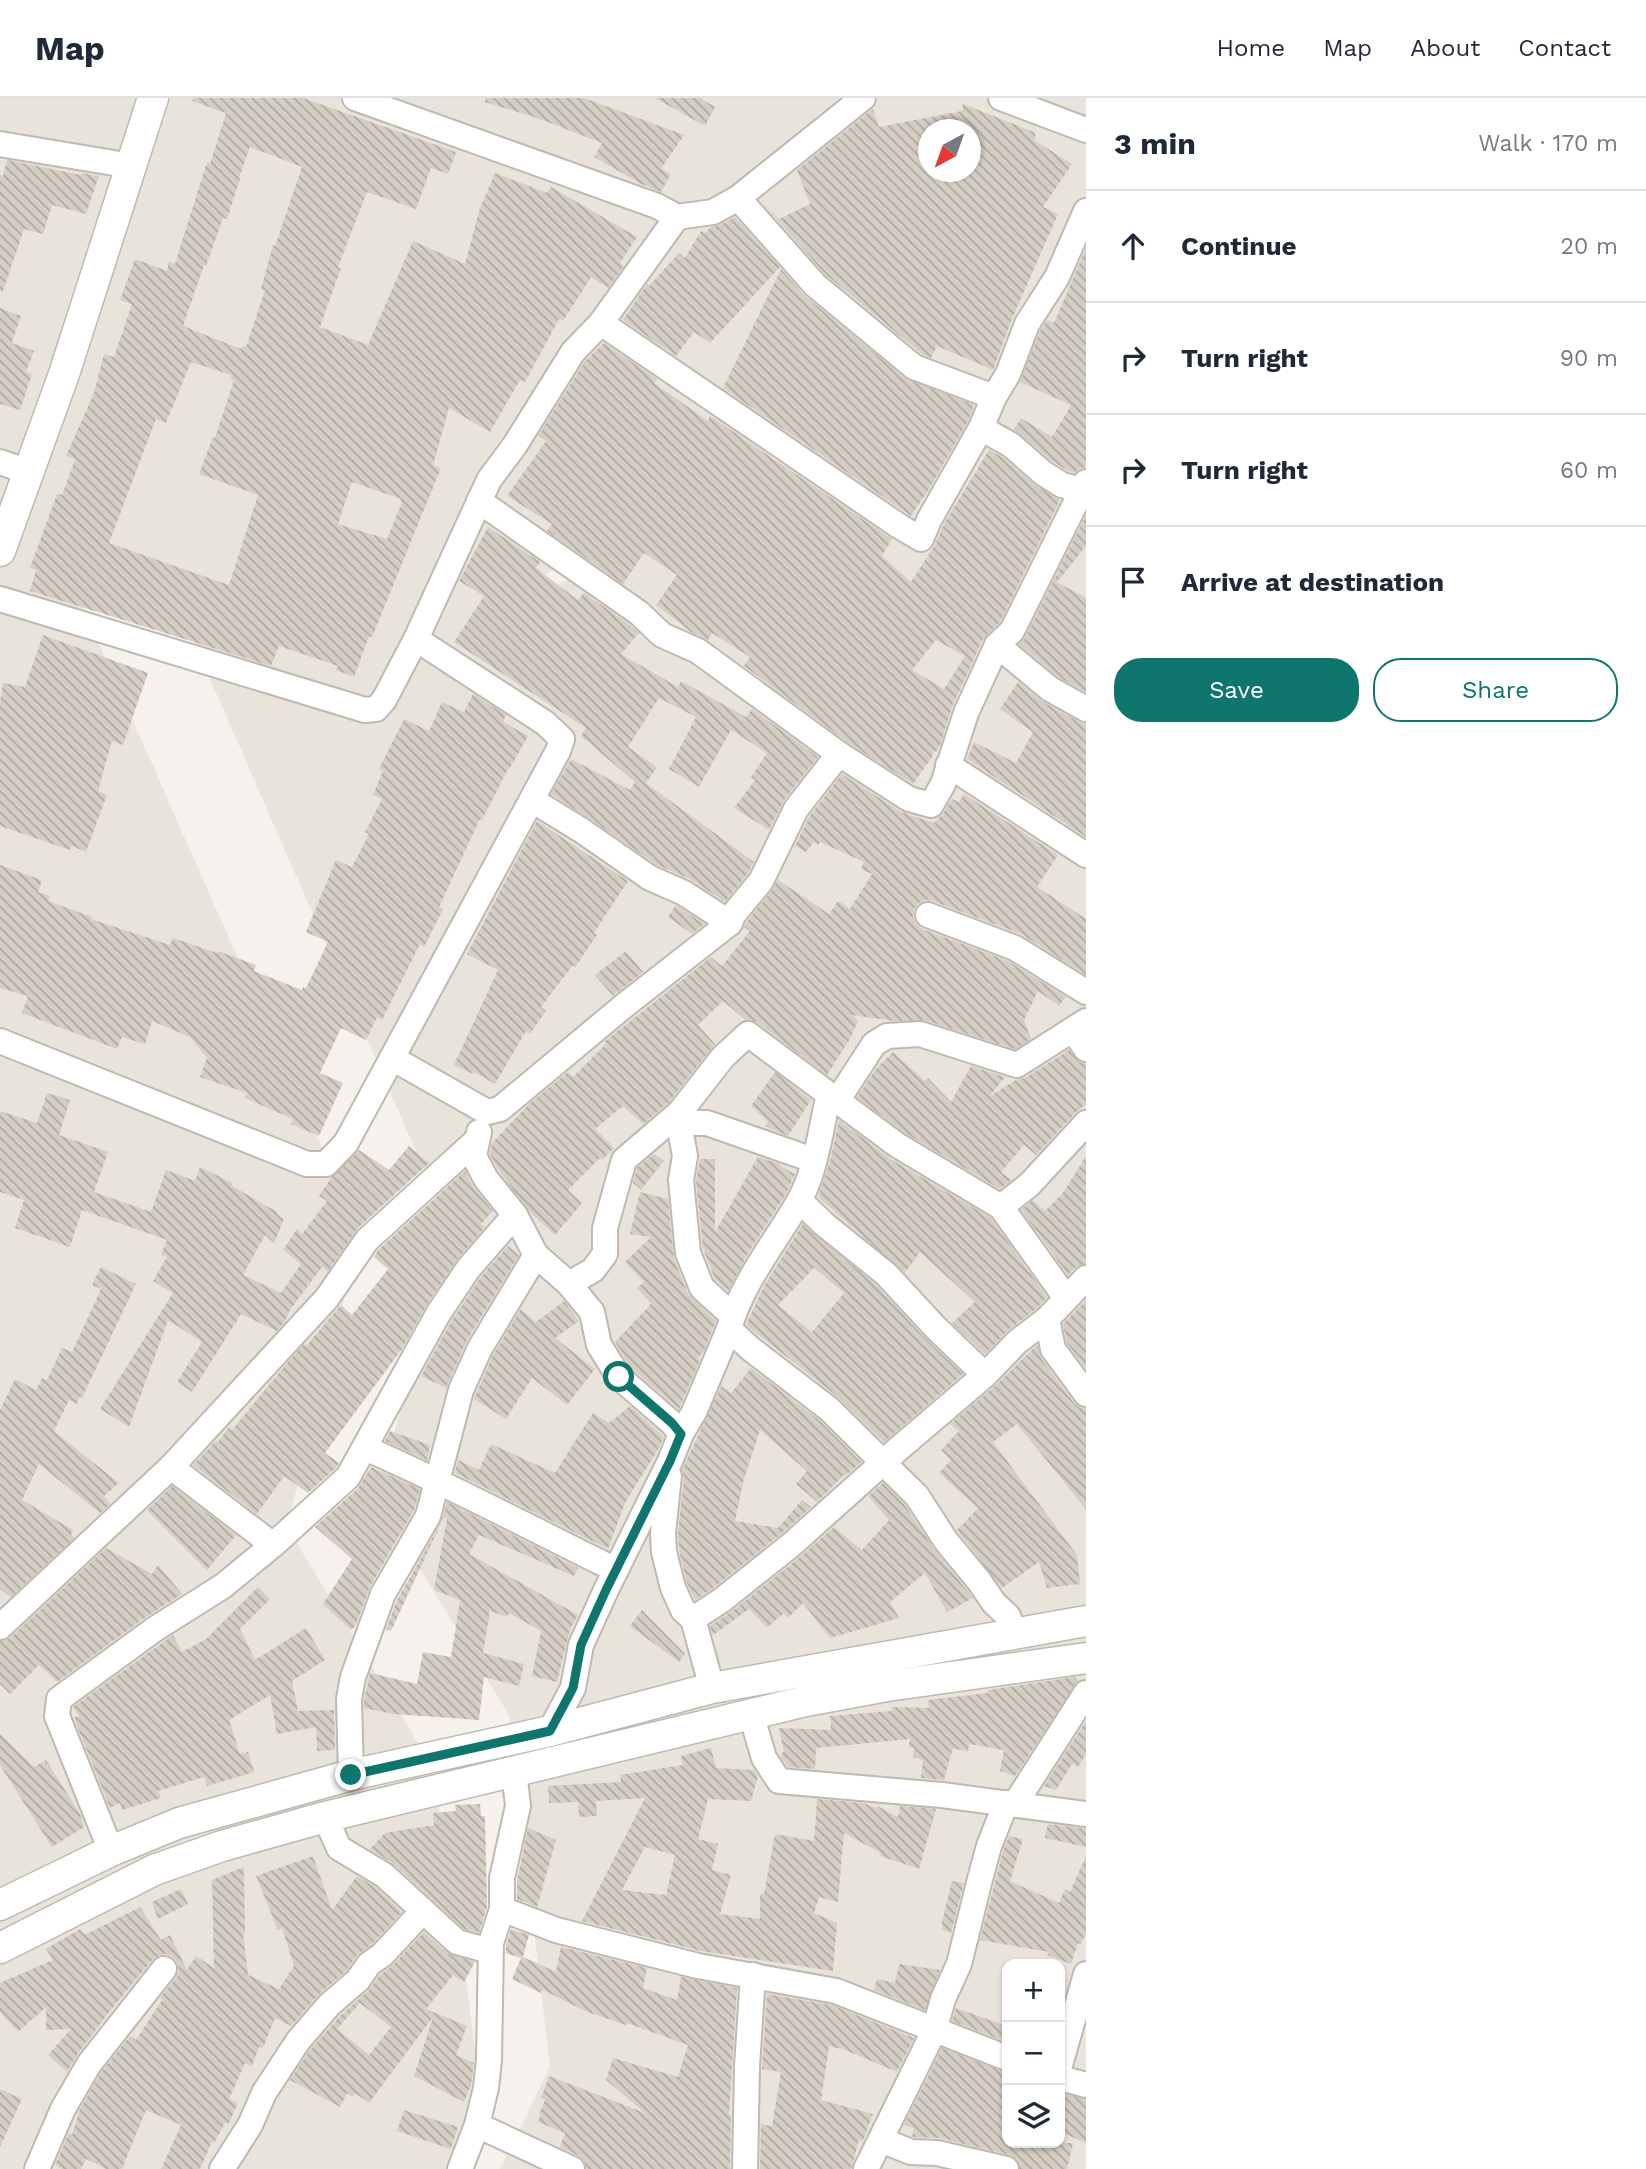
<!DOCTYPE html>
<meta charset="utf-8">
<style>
:root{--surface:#fff;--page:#f6f6f7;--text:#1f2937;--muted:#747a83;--line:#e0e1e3;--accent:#0f766e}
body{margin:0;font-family:"Work Sans",sans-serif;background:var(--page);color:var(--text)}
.controls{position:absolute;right:21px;bottom:21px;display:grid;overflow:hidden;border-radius:14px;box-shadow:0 2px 5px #0004}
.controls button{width:63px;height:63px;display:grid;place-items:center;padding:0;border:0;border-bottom:2px solid var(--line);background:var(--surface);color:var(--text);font:35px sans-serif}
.compass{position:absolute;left:918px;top:21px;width:63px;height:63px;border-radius:50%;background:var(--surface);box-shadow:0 2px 5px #0004;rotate:221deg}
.stop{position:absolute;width:21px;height:21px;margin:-16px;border:5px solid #0f766e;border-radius:50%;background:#fff}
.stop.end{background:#0f766e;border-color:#fff;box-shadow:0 2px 7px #0008}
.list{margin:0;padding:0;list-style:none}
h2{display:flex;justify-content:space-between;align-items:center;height:91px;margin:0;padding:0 28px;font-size:30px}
h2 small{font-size:23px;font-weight:400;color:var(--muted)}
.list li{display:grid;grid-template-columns:46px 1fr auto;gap:21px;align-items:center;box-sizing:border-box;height:112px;padding:0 28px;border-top:2px solid var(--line)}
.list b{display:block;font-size:26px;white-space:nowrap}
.list em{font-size:23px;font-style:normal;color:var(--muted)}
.actions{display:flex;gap:14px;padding:21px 28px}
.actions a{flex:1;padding:16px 0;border:2px solid var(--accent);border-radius:28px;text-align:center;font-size:24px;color:var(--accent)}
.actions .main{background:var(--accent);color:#fff}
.icon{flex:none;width:38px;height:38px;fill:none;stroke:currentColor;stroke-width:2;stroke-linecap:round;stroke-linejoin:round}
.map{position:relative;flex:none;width:1086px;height:2071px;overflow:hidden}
header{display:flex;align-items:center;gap:42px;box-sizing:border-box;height:98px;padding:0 35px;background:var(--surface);border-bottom:2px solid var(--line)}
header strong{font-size:33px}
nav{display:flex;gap:38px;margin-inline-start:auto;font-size:24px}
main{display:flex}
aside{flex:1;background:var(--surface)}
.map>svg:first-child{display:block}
</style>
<header>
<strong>Map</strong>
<nav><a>Home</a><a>Map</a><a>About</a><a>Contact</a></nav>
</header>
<main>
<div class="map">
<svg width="1086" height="2071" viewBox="0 0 1086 2071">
<defs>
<pattern id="building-back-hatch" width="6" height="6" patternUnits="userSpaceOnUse" patternTransform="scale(1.75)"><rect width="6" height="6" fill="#d5cec4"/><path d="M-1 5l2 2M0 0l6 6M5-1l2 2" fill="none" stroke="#afa9a0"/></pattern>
</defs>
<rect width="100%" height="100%" fill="#f5f2ed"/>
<!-- residential -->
<path fill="#e8e4dc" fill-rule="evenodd" d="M0,0H1086V2071H500L550,1969L509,1617L375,1397L424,1237L450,1131L170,489L72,485L360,1136L287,1429L426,1658L449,1751L479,1982L456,2071H0ZM928,32H970V74H928ZM944,268L558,487H525ZM1007,1866H1060V2045H1007Z"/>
<!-- building -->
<g fill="url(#building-back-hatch)" fill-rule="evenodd">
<path d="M193,0H303L456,54L448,76L431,70L416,111L367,94L338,169L341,170L320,229L368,247L413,143L465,166L480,110L495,75L547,95L551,89L637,139L620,165L624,168L608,190L591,179L563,223L559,221L525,284L520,282L490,334L449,310L433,367L441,370L372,539L369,538L354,579L336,572L338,568L279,548L271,568L30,493L36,472L30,470L57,396L62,397L75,361L66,358L94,295L104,256L114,259L132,206L120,202L135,161L167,173L169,164L175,166L207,64L210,66L226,15L192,3ZM250,49L302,69L275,148L273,147L261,191L265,192L246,249L242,248L241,251L183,228L204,167L206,168L223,120L227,121L240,81L239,80ZM191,264L231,277L230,281L234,282L215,340L213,339L199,376L258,397L229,487L109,445L156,321L166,325ZM352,384L401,401L400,403L402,404L387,441L338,426Z"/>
<path d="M486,0H584L684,37L661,71L671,76L661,94L641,86L594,59L602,45L537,20L485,4Z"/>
<path d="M655,0H700L715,9L705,28Z"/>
<path d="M963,6L1036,35L1034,42L1072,66L1043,109L1058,116L1012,221L993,272L937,248L931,260L922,256L825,176L763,106L779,121L810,106L797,72L873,11L879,29L962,13ZM928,32H970V42L976,44L970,60V74H928Z"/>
<path d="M7,62L81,77V75L99,78L86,116L52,107L43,136L24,131L3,193H0V77L3,78Z"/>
<path d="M735,119L780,169L710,245L694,234L676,258L623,222L647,186L649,188L679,155L685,160L701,133L705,135L711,129L720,127Z"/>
<path d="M1086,150V369L1078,371L1075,375L1068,373L1052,363L1014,331L1021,320L1052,339L1071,307L1020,284L1040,233L1047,222L1054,225Z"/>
<path d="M781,171L805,198L905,280L974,307L968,323L929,391L911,418L723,290Z"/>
<path d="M0,210L21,218L12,245L34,253L26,274L32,276L20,312L0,306Z"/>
<path d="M604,245L657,281L654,285L708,323L710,318L892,441L882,458L911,484L935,447L944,426L989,352L1002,359L1035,387L1060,402L1000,524L983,541L952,609L940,648L936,654L934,653L932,659L913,686L847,644L744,568L750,559L712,535L708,542L691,534L656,507L677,477L644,455L623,486L547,433L552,426L507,398L546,343L538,338L585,263ZM936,542L965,558L944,591L912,572Z"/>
<path d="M1086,417V448L1057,484L1086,500V594L1058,579L1019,546L1025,540Z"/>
<path d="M488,429L540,464L536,470L578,502L584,495L630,527L639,535L621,556L678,589L681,583L746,619L752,611L818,659L784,702L769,732L734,710L755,682L751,679L767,655L731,632L699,689L669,671L696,619L659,600L628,649L657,669L646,685L754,764L748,775L725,804L692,782L657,767L589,720L551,696L571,661L630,692L635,684L581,638L586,630L454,544L484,498L459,483Z"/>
<path d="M43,537L148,575L123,647L112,643L98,693L107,697L86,754L72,748L70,752L0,728V604L3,585L25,589Z"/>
<path d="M1018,584L1043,604L1079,624L1086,626V739L967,661L974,644L1016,665L1033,634L1000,611Z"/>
<path d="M473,596L506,617L503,624L528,638L510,670L509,669L482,722L480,721L439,809L443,811L424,849L420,846L382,922L377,919L366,942L341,930L320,975L343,985L319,1038L291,1026L293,1021L245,1000L247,995L200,979L207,960L190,939L152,923L145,946L122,939L117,951L22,915L28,898L0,890V767L42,782L38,794L50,798L48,803L92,819L91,821L170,847L173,840L217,855L218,853L256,867L254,873L302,892L303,889L306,890L328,844L306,834L336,762L352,769L369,736L365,734L382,701L373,697L383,673L379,671L404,621L429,633L442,604L464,614Z"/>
<path d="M842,676L901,714L934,725L944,714L952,701L959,704L964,696L1058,757L1037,789L1086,821V877L1021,836L933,803L926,802L919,805L914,811L913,819L916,826L922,831L1008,863L1066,899L1059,908L1038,893L1024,922L1031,941L1015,951L924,922L894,923L852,917L858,923L850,941L827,977L757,924L746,922L723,903L698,927L715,946L669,1004L643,1026L623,1008L595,1031L614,1050L602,1062L600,1060L568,1092L582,1105L555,1137L530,1114L499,1073L490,1056L492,1045L529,1006L568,974L573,979L606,946L604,944L711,859L722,868L750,833L744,829L746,825L772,792L778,782L829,816L838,803L850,811L872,776L861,771L864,764L820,744L818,747L814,744L806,754L795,748L809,719Z"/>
<path d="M537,723L628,783L594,835L597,837L575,869L573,867L541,909L546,913L530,936L526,933L495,986L474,974L473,976L454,967L498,872L467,856Z"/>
<path d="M675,808H677L704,826L692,836L668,819Z"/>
<path d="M626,853L643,874L613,898L595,877Z"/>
<path d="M1069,952L1079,964L1086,966V1006L1075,1015L1036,1057L1024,1047L1001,1074L1011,1082L1000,1091L905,1035L857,999L876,971L893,954L925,983L928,980L951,1004L971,968L1005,979L990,998L1016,982L1025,980Z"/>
<path d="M775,974L811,1002L788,1038L765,1028L768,1024L751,1008Z"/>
<path d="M47,995L70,1002L59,1037L108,1054L94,1094L151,1114L166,1072L195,1083L200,1069L232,1085V1088L277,1114V1116L284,1121L274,1145L265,1137L243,1177L281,1195L301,1166L283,1152L297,1131L302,1136L327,1103L319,1098L331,1080L359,1052L389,1072L409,1048L429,1065L357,1131L328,1173L322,1169L290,1212L285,1223L277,1233L241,1216L192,1294L177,1284L202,1244L168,1222L129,1329L100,1311L173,1195L153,1183L167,1159L161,1157L167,1142L82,1112L70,1149L15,1130L24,1102L0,1094V1013L37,1025Z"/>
<path d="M839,1022L889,1060L991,1120L1047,1199L1037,1210L1006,1234L985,1256L952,1225L975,1204L920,1154L905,1175L818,1099L831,1060Z"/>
<path d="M654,1056L664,1063L641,1092L633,1085L637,1070Z"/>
<path d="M1086,1058V1166L1076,1169L1068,1177L1021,1112L1033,1102L1045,1113L1063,1095Z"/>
<path d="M758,1059L780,1066V1068L795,1076L786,1096L747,1157L728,1193L715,1181L703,1151L696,1083L700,1061H715V1134Z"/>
<path d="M465,1073L474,1090L493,1113L481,1126L485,1129L456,1163L426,1208L402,1251L325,1355L339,1365L336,1370L308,1395L284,1378L257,1416L193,1367L216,1343L218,1344L229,1329L232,1332L288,1264L304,1246L306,1248L341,1207L352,1217L388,1171L374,1159L378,1152Z"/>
<path d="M640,1094L668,1101L674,1161L688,1196L716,1223L704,1253L698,1260L700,1262L679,1311L630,1269L615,1244L651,1206L637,1190L644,1184L625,1164L651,1139L630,1136Z"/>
<path d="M803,1126L876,1187L924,1239L963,1276L884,1344L838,1299L746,1227L764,1188ZM814,1170L844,1195L812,1234L778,1207Z"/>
<path d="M508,1148L519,1157L467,1242L446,1290L421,1278L451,1224L480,1180Z"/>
<path d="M101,1169L136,1186L82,1300L80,1298L77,1306L69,1302L54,1333L119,1385L104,1398L110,1406L100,1415L39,1366L22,1402L73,1432L71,1437L74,1440L11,1499L0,1491V1312L15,1281L36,1292L42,1280L47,1282L62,1250L72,1254L101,1191L92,1187Z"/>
<path d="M1086,1202V1271L1067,1245L1063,1226Z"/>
<path d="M564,1203L579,1223L555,1240L595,1271L567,1307L532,1280L506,1321L474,1301L493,1257L521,1211L536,1224Z"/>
<path d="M1037,1247L1041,1260L1074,1305L1079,1309L1086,1311V1411L1017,1326L993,1344L1077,1457L1080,1486L1047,1490L1039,1464L1002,1490L957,1432L978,1410L939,1375L951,1362L941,1352L959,1333L950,1326L995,1288Z"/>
<path d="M751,1270L819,1322L861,1364L845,1378L844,1377L817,1404L796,1386L807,1373L760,1332L743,1384L735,1423L778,1430L802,1402L811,1409L781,1436L713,1490L695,1502L687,1485L679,1452L678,1435L684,1380L682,1372L721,1288L731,1295Z"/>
<path d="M630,1308L664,1339L659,1350L625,1405L608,1451L455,1375L458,1362L479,1372L491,1346L555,1375L593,1315L609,1325Z"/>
<path d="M390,1333L430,1347L427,1362L385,1343Z"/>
<path d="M371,1369L420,1391L414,1412L370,1489L356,1527L351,1532L323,1506L352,1461L315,1429L358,1390Z"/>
<path d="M883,1385L905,1407L934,1451L973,1500L947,1514L925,1475L890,1504L899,1520L830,1540L803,1505L788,1520L784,1515L767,1530L749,1511L713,1537L710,1528L731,1514L800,1459L834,1429L862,1452L889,1422L868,1398Z"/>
<path d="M172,1388L236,1437L207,1472L147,1412Z"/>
<path d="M447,1404L578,1470L574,1478L479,1437L469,1456L578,1517L570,1531L557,1584L532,1578L541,1533L509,1515L507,1519L490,1513L483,1555L524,1566L519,1588L484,1579L479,1622L394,1616L364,1610V1602L370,1575L417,1586L423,1554L451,1559L460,1502L434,1492L447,1420L444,1419L391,1533L386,1531L397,1502L441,1425Z"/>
<path d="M106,1450L152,1476L158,1467L182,1496L146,1519L57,1584L39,1567L10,1596L0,1586V1543L10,1540Z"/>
<path d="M258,1489L270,1501L240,1531L255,1562L306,1530L325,1562L292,1583L298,1613L334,1612L335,1652L317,1653L316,1629L277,1636L270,1597L229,1622L240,1656L248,1654L254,1674L207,1688L204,1679L158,1693L161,1700L122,1712L120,1705L110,1710L74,1620L79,1618L73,1609L173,1537L182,1554L206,1541Z"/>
<path d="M642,1512L685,1556L679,1564L630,1528Z"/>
<path d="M1075,1579L1078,1583L1015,1678L1000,1673L1004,1652L969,1646L968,1654L953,1650L944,1682L921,1680L923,1662L913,1659L914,1650L909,1649L910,1641L816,1650L815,1671L788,1669L781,1659L782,1655L784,1654L779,1630L831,1632L830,1618L892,1613V1609L929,1610L928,1602L988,1595V1592Z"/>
<path d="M1086,1623V1656L1078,1669L1072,1666L1056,1692L1044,1688Z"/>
<path d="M0,1636L34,1669L46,1662L80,1716L84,1729L52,1749L0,1667Z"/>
<path d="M711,1650L716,1670L754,1672L758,1678L751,1703L708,1701L698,1741L718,1746L712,1772L731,1777L720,1816L760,1821V1796H764L775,1736L814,1743L817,1701L863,1705L876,1710L877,1708L898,1719L900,1708L936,1711L919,1771L880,1758L881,1755L844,1735L838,1804L819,1799L814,1815L837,1825L833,1873L701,1853L582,1823L645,1700L596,1703L597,1718L579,1719L578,1704L549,1705L548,1688L621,1684L620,1677L683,1667L681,1658ZM645,1749L675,1757L666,1797L622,1792Z"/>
<path d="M480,1706L481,1718H485L487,1809L479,1835L464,1831L394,1766L370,1751L385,1735L434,1727L433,1715L456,1713L455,1707Z"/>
<path d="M1048,1726L1086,1731V1749L1045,1740Z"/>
<path d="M528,1730L556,1742L537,1809L517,1801V1782Z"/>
<path d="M1009,1738L1023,1741L1010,1783L1059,1805L1065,1791L1070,1794L1086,1758V1834L1081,1846L1078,1845L1071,1866L1047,1857L1049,1854L980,1842L1003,1753Z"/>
<path d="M313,1758L332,1812L357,1778L375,1789L402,1814L372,1846L357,1857L347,1872L318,1897L291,1928L275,1920L263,1950L259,1949L252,1968L245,1965L229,2001L238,2005L229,2025H225L214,2045L212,2044L200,2071H161L181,2027L146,2012L122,2071H106L86,2061L81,2071H62L55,2067L69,2035L72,2037L80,2011L101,1974L130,1938L136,1942L162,1902L160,1900L176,1880L179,1874L178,1866L174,1860L167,1856L159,1857L153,1861L113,1909L77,1957L67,1974L48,1957L71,1931L46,1932V1909L18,1934L0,1914V1885L53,1862L46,1851L80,1831L85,1837L140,1809L161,1842L170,1837L187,1872L196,1858L214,1870L212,1782L244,1769L245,1836H243L248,1877L279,1891L294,1868L282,1830L278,1832L256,1778Z"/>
<path d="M952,1783L964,1785L951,1835L942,1832V1824Z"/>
<path d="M181,1791L188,1806L158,1821L152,1804Z"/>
<path d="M511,1831L529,1837L523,1859L556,1874L561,1849L647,1870L643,1890L677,1902L681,1879L737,1890L729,2017H731L730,2071H587L584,2063L579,2058L560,2049L565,2035L538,2024L541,2016H539L545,2002L541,2000L549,1978L645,2015L606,1982L613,1960L678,1979L688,1947L627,1925L626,1927L585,1913L543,1892L541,1895L512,1881L521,1860L506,1855V1847Z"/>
<path d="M424,1834L447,1855L475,1864L464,1884L453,1877L426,1911L467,1928L456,1957L474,1965L471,1987L464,2004L414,1978L433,1919L369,2005L355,1995L353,1999L347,1995L340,2009L290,1982L310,1952L340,1918L368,1893L380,1877L393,1867ZM360,1905L391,1929L369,1957L337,1931Z"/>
<path d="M899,1866L940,1872L925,1912L874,1892L877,1881L895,1885Z"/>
<path d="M767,1896L832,1907L914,1940L897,1974L845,1952L829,1948L821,2002L873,2016L863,2043L859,2042L851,2071H760L761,2026L772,2028L781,1974L762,1971Z"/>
<path d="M956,1910L1007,1928V1944L952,1923Z"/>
<path d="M942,1950L1007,1975V2045H1073L1067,2071H1020L1017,2061L1009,2057L940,2040L912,2039L914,2030L904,2027Z"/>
<path d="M0,1991L22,2001L0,2049Z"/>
<path d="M1060,1995L1086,2001V2045L1060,2034Z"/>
<path d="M404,2012L458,2029L451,2051L397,2033Z"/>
</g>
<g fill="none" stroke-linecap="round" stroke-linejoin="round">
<!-- minor casing -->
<g stroke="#bfb9b0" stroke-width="28">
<g id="minor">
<path d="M355,0L657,108L677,119L713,114L738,100L863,0"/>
<path d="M1001,0L1086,32"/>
<path d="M0,46L132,68"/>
<path d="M738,100L815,187L914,269L994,299"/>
<path d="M601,225L899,428L921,441L929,422L981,330L994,299L1008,276L1027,226L1057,179L1086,113"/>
<path d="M981,330L1011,347L1043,375L1062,387L1086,393"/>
<path d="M0,364L29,374"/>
<path d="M479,403L639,515L662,537L698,553L839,656L909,701L931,707L943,686L966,615L997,547L1012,533L1086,384"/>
<path d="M0,501L365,612L376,611L384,602L416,541L489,382L515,347L573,254L601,225L677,119"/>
<path d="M997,547L1050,591L1086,611"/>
<path d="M948,667L1086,757"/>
<path d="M532,702L581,732L650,780L684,795L730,825"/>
<path d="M928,817L1015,850L1086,894"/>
<path d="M1073,932L1086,951"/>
<path d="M0,943L307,1066H326L346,1045L558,653L562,641L545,625L416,541"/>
<path d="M392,960L487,1014L500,1011L625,907L730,825L733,817L761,783L796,711L839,656"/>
<path d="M680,1014L679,1025L685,1058L681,1082L688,1155L702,1190L733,1218"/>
<path d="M679,1025H707L813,1062"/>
<path d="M479,1034L474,1058L486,1081L515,1117L536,1157L569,1186L592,1214L599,1247L619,1279L672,1325L681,1336"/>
<path d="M800,1103L825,1127L886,1176L935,1229L985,1277"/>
<path d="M569,1186L593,1172L605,1156V1130L624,1062L680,1014L723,959L748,936L897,1047L1001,1109"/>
<path d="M1066,1200L1001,1109L1030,1086L1086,1025"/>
<path d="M1047,1221L1053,1251L1086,1296"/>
<path d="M729,1231L752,1252L829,1311L917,1398L946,1443L979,1483L994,1505L1008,1518L1015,1536"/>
<path d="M365,1350C450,1387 532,1431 616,1472"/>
<path d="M171,1369L273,1447"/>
<path d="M669,1378L663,1435L664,1454L673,1490L683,1512L693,1521L712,1590"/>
<path d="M693,1521L722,1502L791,1447L897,1352L985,1277L1017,1244L1047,1221L1086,1180"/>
<path d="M0,1529L171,1369L327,1200L367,1142L477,1042"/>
<path d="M751,1616L764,1660L779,1683L942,1697L1086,1716"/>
<path d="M550,1633L573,1590L581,1547L606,1492L670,1363L681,1336L694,1314L729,1231C742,1184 775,1145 799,1103C815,1075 820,1036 827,1005L837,1003L874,946L887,938L920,936L1017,967L1086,923"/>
<path d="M351,1677L349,1601L353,1579L383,1496L428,1418L461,1292L480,1250L536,1157"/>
<path d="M1015,1706L1086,1595"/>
<path d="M325,1719L339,1750L384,1777L457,1844L490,1853"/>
<path d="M111,1753L57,1618L59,1601L155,1531L223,1488L273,1447L348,1379L438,1216L468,1171L515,1117"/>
<path d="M502,1811L556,1832L698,1868L836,1893L1007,1960"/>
<path d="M1060,1967L1086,1876"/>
<path d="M1060,1980L1086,1987"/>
<path d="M477,2027L572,2071"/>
<path d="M881,2042L911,2054L937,2055L1006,2071"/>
<path d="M37,2071L63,2011L89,1966L164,1871"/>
<path d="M222,2071L250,2027L264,1995L298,1943L329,1907L358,1882L369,1866L382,1857L423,1813"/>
<path d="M460,2071L477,2027L486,1990L489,1962L491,1845L502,1811V1780L518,1708L514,1673"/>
<path d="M745,2071L747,1968L753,1877"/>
<path d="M866,2071L934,1933L943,1901L959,1866L980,1781L989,1748L1006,1705"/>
</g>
</g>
<!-- tertiary casing -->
<g stroke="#bfb9b0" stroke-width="33">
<g id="tertiary">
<path d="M0,453L64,276L153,0"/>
<path d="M0,1807L111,1753L179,1725L351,1677L550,1633L712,1590L1086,1523"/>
<path d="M0,1850L154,1772L222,1748L325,1719L806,1603L887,1588L1086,1560"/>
</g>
</g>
<!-- minor -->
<use href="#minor" stroke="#fff" stroke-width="24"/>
<!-- tertiary -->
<use href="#tertiary" stroke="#fff" stroke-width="30"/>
</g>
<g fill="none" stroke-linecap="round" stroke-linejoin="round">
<!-- route -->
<path stroke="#0f766e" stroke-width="9" d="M351,1677L550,1633L573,1590L581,1547L606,1492L670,1363L681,1336L672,1325L619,1279"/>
</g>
</svg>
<div class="controls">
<button>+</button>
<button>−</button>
<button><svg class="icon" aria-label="layers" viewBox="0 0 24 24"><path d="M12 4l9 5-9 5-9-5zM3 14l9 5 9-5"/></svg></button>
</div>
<svg class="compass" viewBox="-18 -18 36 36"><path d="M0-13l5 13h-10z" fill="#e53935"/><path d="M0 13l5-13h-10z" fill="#747a83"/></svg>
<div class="stop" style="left:619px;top:1279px"></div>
<div class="stop end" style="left:351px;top:1677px"></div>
</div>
<aside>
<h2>3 min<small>Walk · 170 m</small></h2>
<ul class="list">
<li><svg class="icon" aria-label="ahead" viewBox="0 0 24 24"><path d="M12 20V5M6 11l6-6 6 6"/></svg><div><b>Continue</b></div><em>20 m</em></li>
<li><svg class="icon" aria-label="right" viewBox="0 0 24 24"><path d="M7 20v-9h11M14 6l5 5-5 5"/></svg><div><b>Turn right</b></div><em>90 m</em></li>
<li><svg class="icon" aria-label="right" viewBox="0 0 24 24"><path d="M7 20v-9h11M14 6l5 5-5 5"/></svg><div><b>Turn right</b></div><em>60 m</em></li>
<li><svg class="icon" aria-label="arrive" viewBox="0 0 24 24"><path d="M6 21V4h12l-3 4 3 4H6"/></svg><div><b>Arrive at destination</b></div></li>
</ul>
<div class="actions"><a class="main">Save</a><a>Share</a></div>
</aside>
</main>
